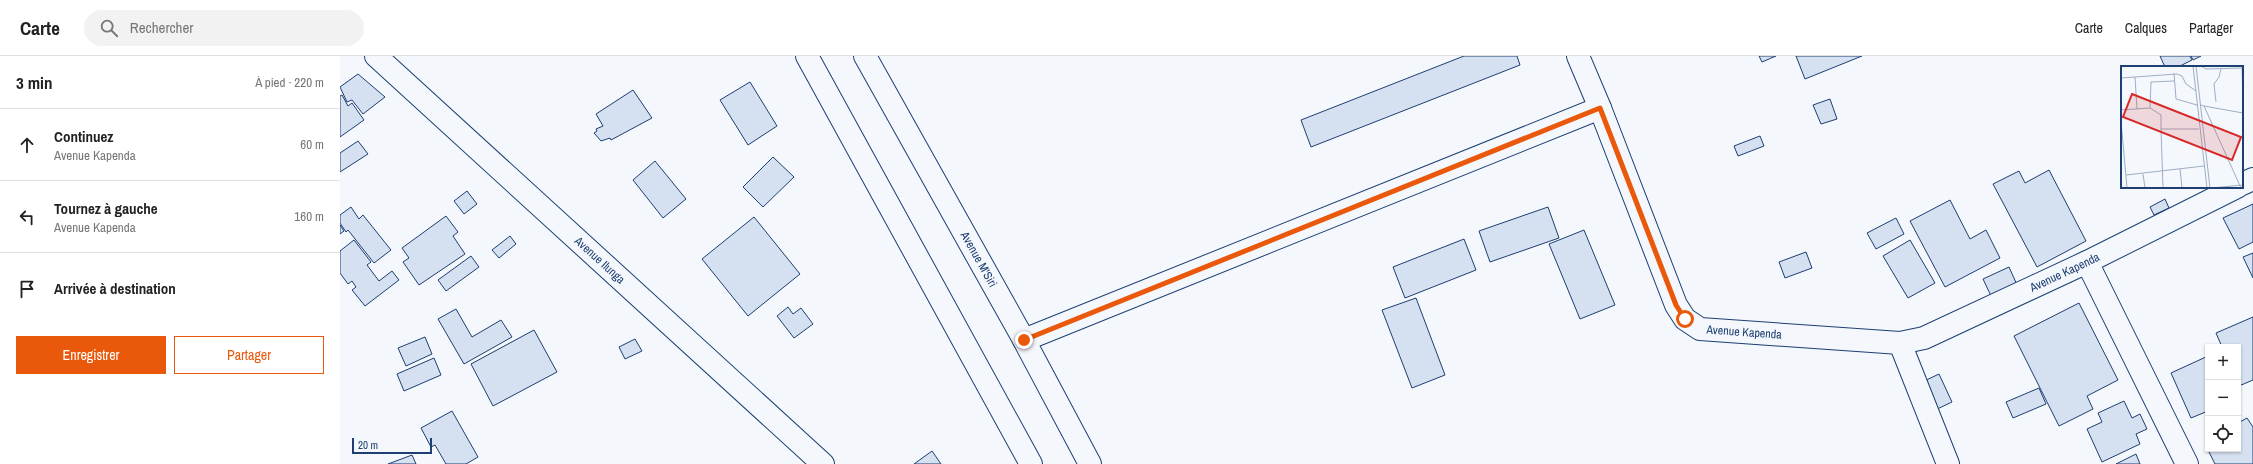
<!DOCTYPE html>
<html lang="fr">
<meta charset="utf-8">
<style>
:root{--surface:#fff;--page:#f2f2f2;--text:#222;--muted:#767676;--line:#e0e0e0;--accent:#ea580c}
body{margin:0;font-family:"Archivo Narrow",sans-serif;background:var(--page);color:var(--text)}
.controls{position:absolute;right:12px;bottom:12px;display:grid;overflow:hidden;border-radius:0px;box-shadow:0 1px 3px #0004}
.controls button{width:36px;height:36px;display:grid;place-items:center;padding:0;border:0;border-bottom:1px solid var(--line);background:var(--surface);color:var(--text);font:20px sans-serif}
.scale{position:absolute;left:12px;bottom:10px;width:80px;box-sizing:border-box;padding-left:4px;border:2px solid #1d3f73;border-top:0;font-size:11px;line-height:14px;white-space:nowrap;color:#1d3f73;-webkit-text-stroke:3px #f4f7fb;paint-order:stroke}
.stop{position:absolute;width:12px;height:12px;margin:-9px;border:3px solid #ea580c;border-radius:50%;background:#fff}
.stop.end{background:#ea580c;border-color:#fff;box-shadow:0 1px 4px #0008}
.list{margin:0;padding:0;list-style:none}
h2{display:flex;justify-content:space-between;align-items:center;height:52px;margin:0;padding:0 16px;font-size:17px}
h2 small{font-size:13px;font-weight:400;color:var(--muted)}
.list li{display:grid;grid-template-columns:26px 1fr auto;gap:12px;align-items:center;box-sizing:border-box;height:72px;padding:0 16px;border-top:1px solid var(--line)}
.list b{display:block;font-size:15px;white-space:nowrap}
.list p{margin:0;font-size:13px;white-space:nowrap;color:var(--muted)}
.list em{font-size:13px;font-style:normal;color:var(--muted)}
.actions{display:flex;gap:8px;padding:12px 16px}
.actions a{flex:1;padding:9px 0;border:1px solid var(--accent);border-radius:0px;text-align:center;font-size:14px;color:var(--accent)}
.actions .main{background:var(--accent);color:#fff}
.icon{flex:none;width:22px;height:22px;fill:none;stroke:currentColor;stroke-width:2;stroke-linecap:round;stroke-linejoin:round}
.map{position:relative;flex:none;width:1913px;height:408px;overflow:hidden}
header{display:flex;align-items:center;gap:24px;box-sizing:border-box;height:56px;padding:0 20px;background:var(--surface);border-bottom:1px solid var(--line)}
header strong{font-size:19px}
nav{display:flex;gap:22px;margin-inline-start:auto;font-size:14px}
.search{width:280px;height:36px;background:var(--page);display:flex;align-items:center;gap:10px;box-sizing:border-box;padding:0 14px;border-radius:22px;color:var(--muted);font-size:15px}
main{display:flex}
aside{flex:1;background:var(--surface)}
.map>svg:first-child{display:block}
</style>
<header>
<strong>Carte</strong>
<div class="search"><svg class="icon" aria-label="search" viewBox="0 0 24 24"><circle cx="10" cy="10" r="6"/><path d="M15 15l6 6"/></svg>Rechercher</div>
<nav><a>Carte</a><a>Calques</a><a>Partager</a></nav>
</header>
<main>
<aside>
<h2>3 min<small>À pied · 220 m</small></h2>
<ul class="list">
<li><svg class="icon" aria-label="ahead" viewBox="0 0 24 24"><path d="M12 20V5M6 11l6-6 6 6"/></svg><div><b>Continuez</b><p>Avenue Kapenda</p></div><em>60 m</em></li>
<li><svg class="icon" aria-label="left" viewBox="0 0 24 24"><path d="M17 20v-9H6M10 6l-5 5 5 5"/></svg><div><b>Tournez à gauche</b><p>Avenue Kapenda</p></div><em>160 m</em></li>
<li><svg class="icon" aria-label="arrive" viewBox="0 0 24 24"><path d="M6 21V4h12l-3 4 3 4H6"/></svg><div><b>Arrivée à destination</b></div></li>
</ul>
<div class="actions"><a class="main">Enregistrer</a><a>Partager</a></div>
</aside>
<div class="map">
<svg width="1913" height="408" viewBox="0 0 1913 408">
<rect width="100%" height="100%" fill="#f4f7fb"/>
<!-- building -->
<g fill="#d5e0f0" stroke="#1d3f73">
<path d="M1124,0H1177L1180,9L971,91L961,64Z"/>
<path d="M1419,0H1436L1422,6Z"/>
<path d="M1456,0H1522L1465,23Z"/>
<path d="M1820,0H1850L1852,4L1838,11H1825Z"/>
<path d="M1851,0H1861L1853,4Z"/>
<path d="M18,18L45,41L23,58L12,44L7,46L0,31Z"/>
<path d="M410,26L437,70L408,89L380,44Z"/>
<path d="M293,34L312,62L271,84L270,82L261,85L254,77L257,75L256,73L263,70L256,58Z"/>
<path d="M2,39L8,50L12,47L24,64L0,81V40Z"/>
<path d="M1490,43L1497,63L1481,68L1473,49Z"/>
<path d="M1420,80L1424,90L1398,100L1394,90Z"/>
<path d="M18,85L28,98L0,116V97Z"/>
<path d="M433,101L454,121L423,151L403,131Z"/>
<path d="M315,105L346,143L323,162L293,124Z"/>
<path d="M1709,114L1746,185L1697,211L1653,128L1679,115L1685,127Z"/>
<path d="M127,135L137,148L124,158L114,145Z"/>
<path d="M1825,143L1829,152L1814,159L1810,151Z"/>
<path d="M1610,144L1630,183L1646,174L1660,202L1605,231L1570,165Z"/>
<path d="M1913,148V186L1899,193L1883,162Z"/>
<path d="M11,151L19,163L23,159L51,194L34,207L8,174L6,176L0,167V159Z"/>
<path d="M1208,151L1219,182L1150,206L1139,175Z"/>
<path d="M106,160L118,176L113,180L125,198L79,229L63,206L69,202L62,192Z"/>
<path d="M414,161L460,218L408,260L362,203Z"/>
<path d="M1556,162L1564,178L1536,193L1527,177Z"/>
<path d="M0,169L4,175L0,178Z"/>
<path d="M1244,174L1275,249L1240,263L1209,188Z"/>
<path d="M170,180L176,188L159,202L152,194Z"/>
<path d="M1124,183L1136,214L1065,242L1053,211Z"/>
<path d="M14,184L31,206L27,209L39,225L52,215L59,224L25,250L12,234L16,231L12,225L8,228L0,217V195Z"/>
<path d="M1570,184L1595,227L1568,242L1543,200Z"/>
<path d="M1466,196L1472,212L1445,222L1439,206Z"/>
<path d="M1913,197V222L1903,201Z"/>
<path d="M131,200L139,211L106,235L98,224Z"/>
<path d="M1669,211L1678,231L1652,242L1643,223Z"/>
<path d="M1076,242L1105,319L1072,332L1042,254Z"/>
<path d="M1739,247L1778,324L1747,340L1753,353L1719,370L1674,280Z"/>
<path d="M448,251L453,258L461,252L473,268L454,282L437,260Z"/>
<path d="M116,253L132,281L161,264L172,281L124,308L98,263Z"/>
<path d="M1913,261V324L1899,330L1898,291H1882L1876,277Z"/>
<path d="M194,274L217,316L153,350L131,308Z"/>
<path d="M85,281L92,298L66,310L58,292Z"/>
<path d="M295,283L302,295L285,303L279,291Z"/>
<path d="M1868,300V355L1851,362L1831,317Z"/>
<path d="M94,302L101,319L64,335L57,318Z"/>
<path d="M1599,318L1612,346L1593,355L1580,327Z"/>
<path d="M1699,332L1706,348L1673,362L1666,346Z"/>
<path d="M1784,345L1792,362L1800,358L1807,373L1796,378L1800,388L1762,406L1747,373L1762,366L1758,357Z"/>
<path d="M112,355L138,401L126,408H106L95,389L91,391L81,372Z"/>
<path d="M1907,362L1913,371V408H1875L1866,390H1868V393H1898V367Z"/>
<path d="M592,395L601,408H574Z"/>
<path d="M1796,398L1800,408H1776Z"/>
<path d="M72,399L76,408H48Z"/>
</g>
<g fill="none" stroke-linecap="round" stroke-linejoin="round">
<!-- minor casing -->
<g stroke="#1d3f73" stroke-width="24">
<g id="minor">
<path id="s1" d="M36,0L483,408"/>
<path d="M1238,0L1260,52"/>
<path d="M1902,128L1913,123"/>
<path d="M1747,206L1847,408"/>
<path id="s2" d="M684,284L1260,52L1336,249L1345,263L1360,273L1560,287L1584,282L1747,206L1897,131"/>
<path d="M1560,287L1608,408"/>
</g>
</g>
<!-- trunk casing -->
<g stroke="#1d3f73" stroke-width="24">
<g id="trunk">
<path d="M467,0L691,408"/>
<path id="s3" d="M525,0L684,284L750,408"/>
</g>
</g>
<!-- minor -->
<use href="#minor" stroke="#f4f7fb" stroke-width="22"/>
<!-- trunk -->
<use href="#trunk" stroke="#f4f7fb" stroke-width="22"/>
</g>
<g fill="none" stroke-linecap="round" stroke-linejoin="round">
<!-- route -->
<path stroke="#ea580c" stroke-width="5" d="M684,284L1260,52L1336,249L1345,263"/>
</g>
<g text-anchor="middle" stroke-width="3" stroke-linejoin="round" paint-order="stroke">
<!-- street labels -->
<g font-size="12" fill="#1d3f73" stroke="#f4f7fb">
<text dy="4" stroke="none"><textPath href="#s3" startOffset="233">Avenue M'Siri</textPath></text>
<text dy="4" stroke="none"><textPath href="#s1" startOffset="303">Avenue Ilunga</textPath></text>
<text dy="4" stroke="none"><textPath href="#s2" startOffset="1247">Avenue Kapenda</textPath></text>
<text dy="4" stroke="none"><textPath href="#s2" startOffset="911">Avenue Kapenda</textPath></text>
</g>
</g>
<!-- overview -->
<g transform="translate(1781 10)">
<rect width="122" height="122" fill="#f4f7fb"/>
<path fill="none" stroke="#9eadc5" stroke-width="1" d="M72,0L86,122M75,0L89,122M80,0L85,3L122,2M121,2L122,35M53,7L55,33L76,39M14,11L16,43M0,12L56,8L61,10L65,18L75,25M95,36L93,18L98,11L100,3M80,39L83,40L120,122M83,40L122,47M29,42L30,16L53,15M0,44L29,42L40,49V63H78M0,55L6,122M40,63L42,122M59,103L61,122M22,108L24,122M5,109L83,100M90,122L122,119"/>
<path fill="#d62828" fill-opacity="0.15" stroke="#d62828" stroke-width="2" d="M11,28L120,71L111,94L2,51Z"/>
<rect width="122" height="122" fill="none" stroke="#1d3f73" stroke-width="2"/>
</g>
</svg>
<div class="controls">
<button>+</button>
<button>−</button>
<button><svg class="icon" aria-label="locate" viewBox="0 0 24 24"><circle cx="12" cy="12" r="6"/><path d="M12 2v4M12 18v4M2 12h4M18 12h4"/></svg></button>
</div>
<div class="scale">20 m</div>
<div class="stop" style="left:1345px;top:263px"></div>
<div class="stop end" style="left:684px;top:284px"></div>
</div>
</main>
